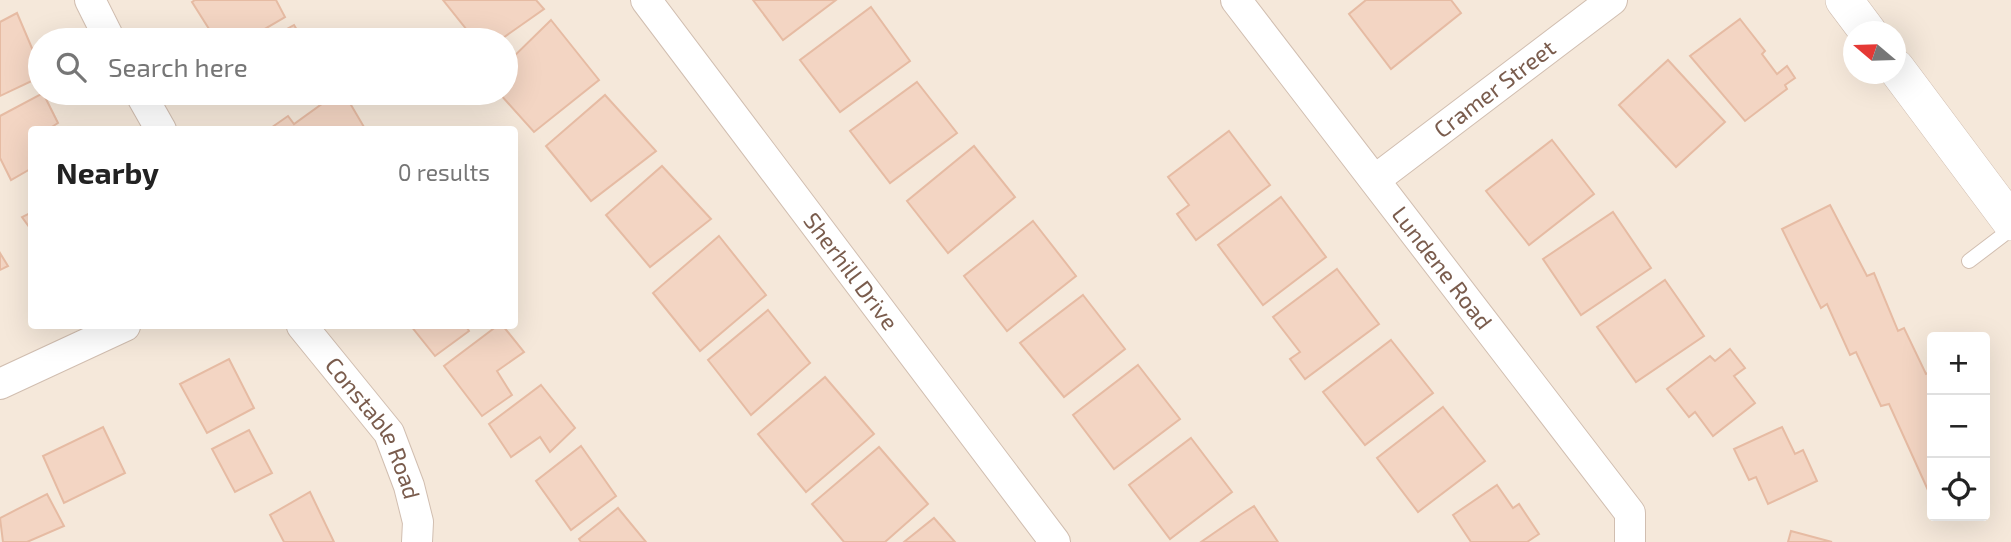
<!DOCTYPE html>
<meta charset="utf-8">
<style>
:root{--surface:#fff;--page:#f2f2f2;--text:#222;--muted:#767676;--line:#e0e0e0}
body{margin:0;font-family:"Exo 2",sans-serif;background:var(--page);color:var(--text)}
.controls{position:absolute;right:21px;bottom:21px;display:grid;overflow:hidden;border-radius:7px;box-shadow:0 7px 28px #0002}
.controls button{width:63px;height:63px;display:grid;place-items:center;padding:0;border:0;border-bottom:2px solid var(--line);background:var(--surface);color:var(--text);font:35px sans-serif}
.compass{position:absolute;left:1843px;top:21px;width:63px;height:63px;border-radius:50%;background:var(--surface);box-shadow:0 7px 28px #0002;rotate:289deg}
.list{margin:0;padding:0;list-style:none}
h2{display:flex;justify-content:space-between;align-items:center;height:91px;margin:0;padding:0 28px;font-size:30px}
h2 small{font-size:23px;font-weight:400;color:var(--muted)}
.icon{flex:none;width:38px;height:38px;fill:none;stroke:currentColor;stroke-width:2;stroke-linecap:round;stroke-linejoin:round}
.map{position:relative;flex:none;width:2011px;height:542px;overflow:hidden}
.search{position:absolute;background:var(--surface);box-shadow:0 7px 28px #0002;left:28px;top:28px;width:490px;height:77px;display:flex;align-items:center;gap:18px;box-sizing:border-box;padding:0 24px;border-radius:38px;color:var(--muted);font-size:26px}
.panel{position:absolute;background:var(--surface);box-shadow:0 7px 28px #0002;left:28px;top:126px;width:490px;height:203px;border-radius:7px}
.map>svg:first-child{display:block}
</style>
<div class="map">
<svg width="2011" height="542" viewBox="0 0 2011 542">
<rect width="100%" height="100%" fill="#fdf6ec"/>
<!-- residential -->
<path fill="#f5e8da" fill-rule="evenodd" d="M0,0H2011V542H0ZM1854,32H1896V74H1854ZM40,40H506V93H40ZM32,130H514V326H32ZM1932,337H1985V516H1932Z"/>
<!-- building -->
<g fill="#f3d5c3" stroke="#e6bba3" stroke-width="2">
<path d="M195,0H276L285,17L246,40H216L192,2Z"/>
<path d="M443,0H536L544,9L500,40H475Z"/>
<path d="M753,0H836L783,40Z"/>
<path d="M1366,0H1451L1461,13L1391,69L1349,14Z"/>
<path d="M871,7L910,61L840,112L800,60Z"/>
<path d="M17,13L40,67V77L0,96V22Z"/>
<path d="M1740,19L1765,51L1762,54L1777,74L1787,66L1795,78L1785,85L1787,89L1745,121L1690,56Z"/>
<path d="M551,20L599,80L534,132L499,93H506V64Z"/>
<path d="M294,25L303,40H267Z"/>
<path d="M1668,60L1725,122L1676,167L1619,105Z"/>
<path d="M917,82L957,133L890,183L850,131Z"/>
<path d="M43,93L58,123L47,130H32V168L11,180L0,158V116Z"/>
<path d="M337,93H344L364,127L361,130H268L288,116L294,124Z"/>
<path d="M605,95L656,151L591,201L546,146Z"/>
<path d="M1229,131L1270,185L1196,240L1177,214L1189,205L1168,177Z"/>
<path d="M1552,140L1594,194L1529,245L1486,191Z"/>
<path d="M974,146L1015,197L948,253L907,201Z"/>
<path d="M662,166L711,219L650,267L606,215Z"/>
<path d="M1281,197L1326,257L1263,305L1218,245Z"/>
<path d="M1830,205L1867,276L1874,273L1898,331L1904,328L1926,374L1932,371V499L1889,404L1881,406L1856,352L1850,355L1827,304L1821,308L1782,229Z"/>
<path d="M32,212V231L22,217Z"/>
<path d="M1613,212L1651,268L1581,315L1543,259Z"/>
<path d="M1033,221L1076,276L1007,331L964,276Z"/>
<path d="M719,236L766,295L700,351L653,293Z"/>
<path d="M0,253L8,266L0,270Z"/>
<path d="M1337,269L1379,324L1305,379L1290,359L1300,352L1273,317Z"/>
<path d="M1665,280L1704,336L1636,382L1597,327Z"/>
<path d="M1083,295L1125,349L1064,397L1020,343Z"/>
<path d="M768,310L810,363L751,415L708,360Z"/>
<path d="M411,326H466L469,331L435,356Z"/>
<path d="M497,326H503L524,352L497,371L512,395L482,416L444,366Z"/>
<path d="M1391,340L1433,393L1365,445L1323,392Z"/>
<path d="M1730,349L1745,368L1734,376L1755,403L1713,436L1695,412L1689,417L1667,389L1710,356L1715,361Z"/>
<path d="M229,359L254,408L207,433L180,384Z"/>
<path d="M1138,365L1180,419L1114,469L1073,415Z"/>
<path d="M825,377L874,434L806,492L758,434Z"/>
<path d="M541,385L575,428L550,452L540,437L511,457L489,424Z"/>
<path d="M1443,407L1485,461L1418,512L1377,458Z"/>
<path d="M103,427L125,473L64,503L43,456Z"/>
<path d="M1782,427L1795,454L1803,450L1817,481L1768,504L1756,477L1749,480L1734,449Z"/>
<path d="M249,430L272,473L235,492L212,449Z"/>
<path d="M1191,438L1232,492L1170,539L1129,485Z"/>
<path d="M581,446L616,496L571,530L536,481Z"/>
<path d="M879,447L928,504L885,542H844L812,504Z"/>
<path d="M1497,485L1513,508L1519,504L1539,534L1527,542H1471L1453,515Z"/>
<path d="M310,492L334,542H284L270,515Z"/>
<path d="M47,494L64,526L27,542H3L0,518Z"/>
<path d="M1254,506L1278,542H1201L1240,515Z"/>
<path d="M618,508L646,542H581L579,539Z"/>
<path d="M934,518L955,542H904Z"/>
<path d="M1791,531L1832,542H1788Z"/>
</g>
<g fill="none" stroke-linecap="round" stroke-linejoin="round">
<!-- service casing -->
<g stroke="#d1beb0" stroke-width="16">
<path id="service" d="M1969,261L2011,229"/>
</g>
<!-- minor casing -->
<g stroke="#d1beb0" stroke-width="32">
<g id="minor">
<path d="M90,0L110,40"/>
<path id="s1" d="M646,0L1055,542"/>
<path id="s2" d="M1236,0L1630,513V542"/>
<path d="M140,93L161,130"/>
<path id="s3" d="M1376,179L1612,0"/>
<path id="s4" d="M302,326L389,433L409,486L418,522L417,542"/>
<path d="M0,384L125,326"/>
</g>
</g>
<!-- tertiary casing -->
<g stroke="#d1beb0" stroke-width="38">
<g id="tertiary">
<path d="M1844,0L1868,32"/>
<path d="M1896,68L2011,222"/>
</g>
</g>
<!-- service -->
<use href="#service" stroke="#fff" stroke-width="14"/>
<!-- minor -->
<use href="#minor" stroke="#fff" stroke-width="30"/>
<!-- tertiary -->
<use href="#tertiary" stroke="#fff" stroke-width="37"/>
</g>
<g text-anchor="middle" stroke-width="5" stroke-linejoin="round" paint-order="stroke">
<!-- street labels -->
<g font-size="23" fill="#7a5c4d" stroke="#fffaf3">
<text dy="8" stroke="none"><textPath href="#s3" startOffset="149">Cramer Street</textPath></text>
<text dy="8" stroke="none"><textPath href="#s2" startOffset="338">Lundene Road</textPath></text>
<text dy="8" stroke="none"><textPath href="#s1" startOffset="340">Sherhill Drive</textPath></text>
<text dy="8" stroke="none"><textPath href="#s4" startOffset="126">Constable Road</textPath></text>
</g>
</g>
</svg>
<div class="controls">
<button>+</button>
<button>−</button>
<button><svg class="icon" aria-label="locate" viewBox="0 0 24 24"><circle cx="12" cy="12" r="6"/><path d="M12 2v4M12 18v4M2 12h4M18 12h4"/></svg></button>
</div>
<svg class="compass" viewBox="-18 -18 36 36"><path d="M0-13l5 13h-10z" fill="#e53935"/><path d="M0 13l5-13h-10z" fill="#767676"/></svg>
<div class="search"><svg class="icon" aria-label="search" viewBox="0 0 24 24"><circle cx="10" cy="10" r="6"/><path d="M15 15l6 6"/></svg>Search here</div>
<section class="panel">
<h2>Nearby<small>0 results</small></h2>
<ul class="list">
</ul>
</section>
</div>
